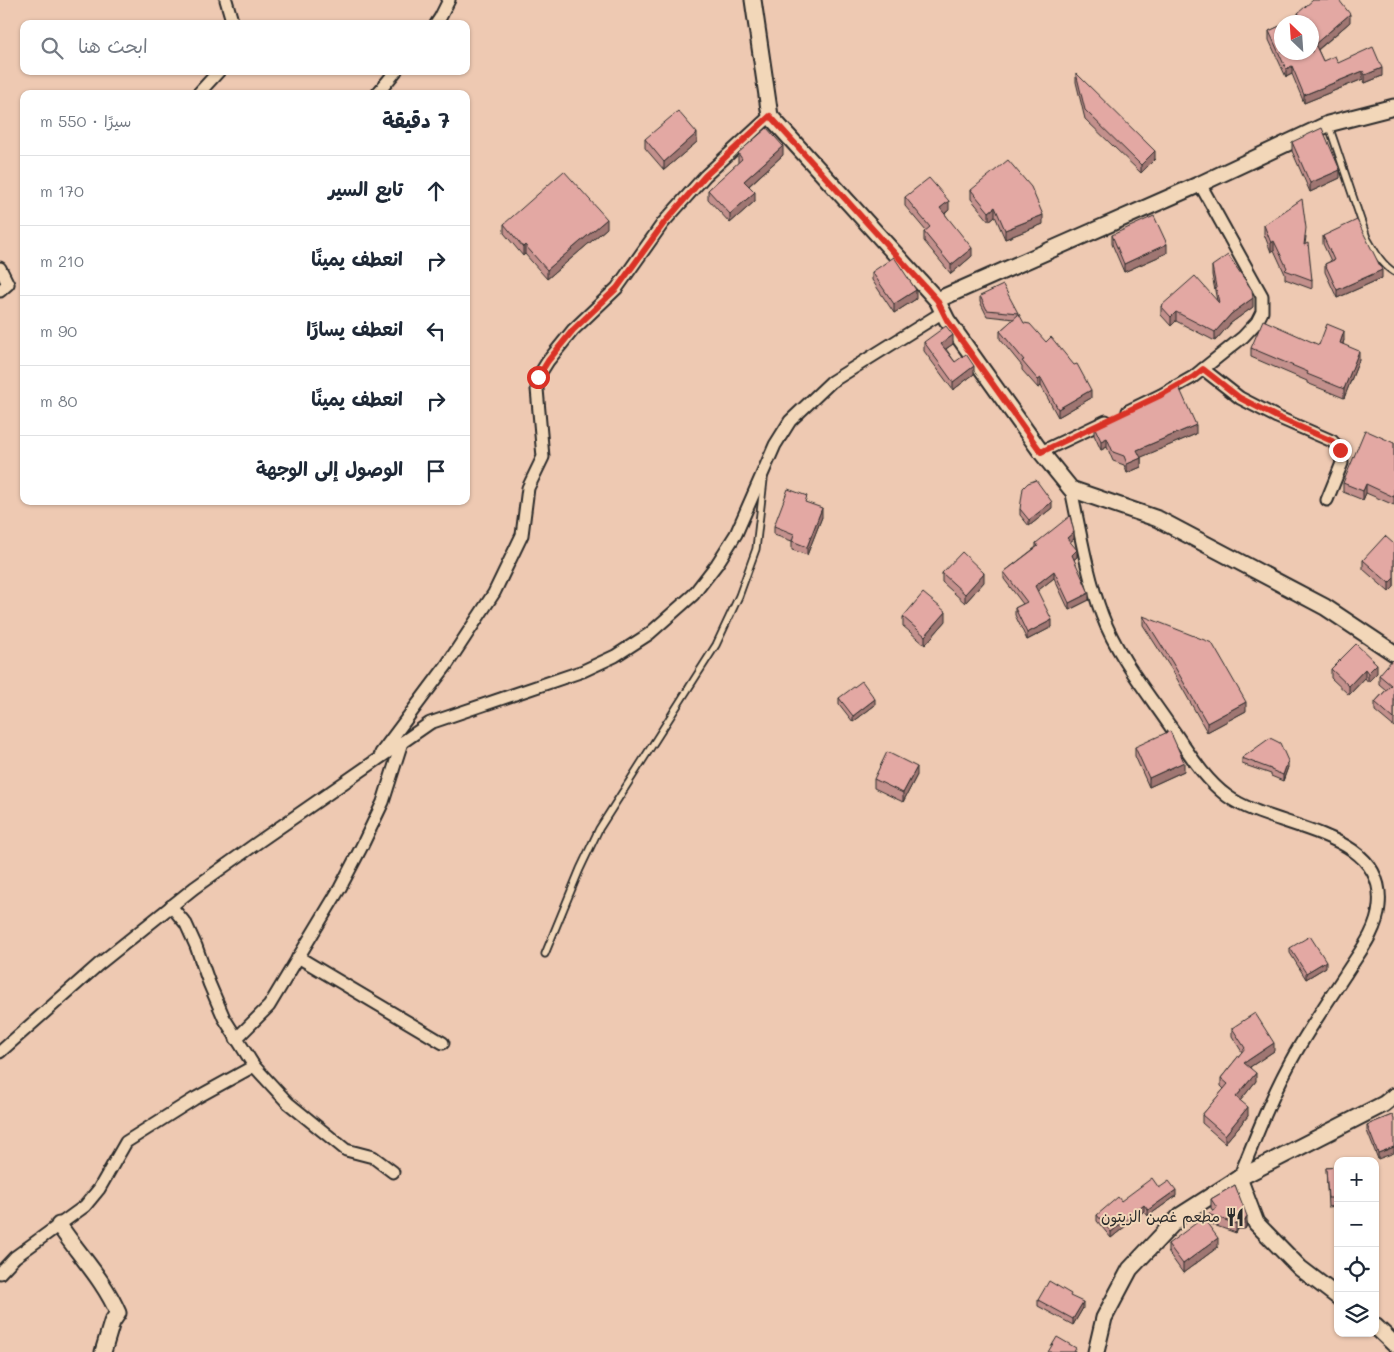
<!DOCTYPE html>
<html lang="ar">
<meta charset="utf-8">
<style>
:root{--surface:#fff;--page:#f6f6f7;--text:#1f2937;--muted:#747a83;--line:#e0e1e3}
body{margin:0;font-family:Mali,"Playpen Sans Arabic",sans-serif;background:var(--page);color:var(--text);direction:rtl}
.controls{position:absolute;right:15px;bottom:15px;display:grid;overflow:hidden;border-radius:10px;box-shadow:0 1px 4px #0004}
.controls button{width:45px;height:45px;display:grid;place-items:center;padding:0;border:0;border-bottom:1px solid var(--line);background:var(--surface);color:var(--text);font:25px sans-serif}
.compass{position:absolute;left:1274px;top:15px;width:45px;height:45px;border-radius:50%;background:var(--surface);box-shadow:0 1px 4px #0004;rotate:335deg}
.stop{position:absolute;width:15px;height:15px;margin:-11px;border:4px solid #d93025;border-radius:50%;background:#fff}
.stop.end{background:#d93025;border-color:#fff;box-shadow:0 1px 5px #0008}
.list{margin:0;padding:0;list-style:none}
h2{display:flex;justify-content:space-between;align-items:center;height:65px;margin:0;padding:0 20px;font-size:21px}
h2 small{font-size:16px;font-weight:400;color:var(--muted)}
.list li{display:grid;grid-template-columns:32px 1fr auto;gap:15px;align-items:center;box-sizing:border-box;height:70px;padding:0 20px;border-top:1px solid var(--line)}
.list b{display:block;font-size:19px;white-space:nowrap}
.list em{font-size:16px;font-style:normal;color:var(--muted)}
.icon{flex:none;width:28px;height:28px;fill:none;stroke:currentColor;stroke-width:2;stroke-linecap:round;stroke-linejoin:round}
.map{position:relative;flex:none;width:1394px;height:1352px;overflow:hidden;direction:ltr}
.search{position:absolute;background:var(--surface);box-shadow:0 1px 4px #0004;left:20px;top:20px;width:450px;height:55px;display:flex;align-items:center;gap:12px;box-sizing:border-box;padding:0 18px;border-radius:10px;color:var(--muted);font-size:19px}
.panel{position:absolute;background:var(--surface);box-shadow:0 1px 4px #0004;left:20px;top:90px;width:450px;height:415px;border-radius:10px;direction:rtl}
.map>svg:first-child{display:block}
</style>
<div class="map">
<svg width="1394" height="1352" viewBox="0 0 1394 1352">
<rect width="100%" height="100%" fill="#eec9b2"/>
<filter id="ink" filterUnits="userSpaceOnUse"><feTurbulence type="fractalNoise" baseFrequency=".02" numOctaves="2"/><feDisplacementMap in="SourceGraphic" scale="10" xChannelSelector="R" yChannelSelector="G"/><feConvolveMatrix kernelMatrix="1 2 1 2 8 2 1 2 1" color-interpolation-filters="sRGB"/></filter>
<g filter="url(#ink)">
<g fill="none" stroke-linecap="round" stroke-linejoin="round">
<!-- service casing -->
<g stroke="#2b2b2b" stroke-width="9">
<g id="service">
<path d="M1329,126L1367,238C1374,250 1381,264 1394,272"/>
<path d="M545,954L580,869L599,829L716,645L739,596L756,549L764,479"/>
</g>
</g>
<!-- minor casing -->
<g stroke="#2b2b2b" stroke-width="15">
<g id="minor">
<path d="M226,0L233,24"/>
<path d="M436,24L440,18L449,0"/>
<path d="M198,94L219,71"/>
<path d="M377,94L396,71"/>
<path d="M0,268L8,284L0,291"/>
<path d="M1203,369L1240,398L1277,417L1332,441L1340,450L1342,463L1327,500"/>
<path d="M1128,411L1161,395L1193,377L1243,337L1257,322L1262,312V296L1200,184"/>
<path d="M1041,452L1106,421"/>
<path d="M1071,489C1080,531 1087,575 1102,615C1117,655 1146,691 1170,726C1188,751 1202,777 1227,796C1273,830 1387,829 1379,906C1377,932 1358,954 1345,975C1328,1001 1311,1026 1296,1052C1273,1092 1256,1136 1239,1178"/>
<path d="M381,753L446,666L494,593L522,535L528,488L543,457L537,389L538,377L548,361L573,330L617,288L663,223L705,176L770,116"/>
<path d="M171,906L186,924L196,946L209,983L224,1018L254,1066L288,1103L346,1150L373,1157L393,1172"/>
<path d="M298,957L443,1043"/>
<path d="M236,1039L269,1006L340,888L362,846L383,802L402,742"/>
<path d="M0,1052L98,965L194,888L257,843L430,723L583,671L615,656L649,634L693,595L717,564L736,534L775,445L790,421L831,382L943,312"/>
<path d="M0,1273L15,1257L85,1206L99,1189L126,1142L194,1099L254,1066"/>
</g>
</g>
<!-- tertiary casing -->
<g stroke="#2b2b2b" stroke-width="19">
<g id="tertiary">
<path d="M753,0L770,116L937,300L947,320L1041,452L1071,489L1158,519L1325,607L1394,653"/>
<path d="M937,300L1200,184L1328,124L1394,107"/>
<path d="M1239,1178L1256,1223L1300,1268L1338,1297"/>
<path d="M59,1225C79,1255 104,1280 118,1313L112,1322L103,1352"/>
<path d="M1375,1326L1394,1344"/>
<path d="M1096,1352L1104,1318L1130,1269L1181,1215L1239,1178L1384,1104L1394,1096"/>
</g>
</g>
<!-- service -->
<use href="#service" stroke="#f2d7b9" stroke-width="5.5"/>
<!-- minor -->
<use href="#minor" stroke="#f2d7b9" stroke-width="11"/>
<!-- tertiary -->
<use href="#tertiary" stroke="#f2d7b9" stroke-width="15"/>
</g>
<!-- wall -->
<g fill="#c3908c" stroke="#2b2b2b">
<path d="M1298,13L1350,22L1318,50L1323,61L1338,63L1382,76L1365,83L1363,79L1304,103L1292,74L1286,77L1269,40V31L1298,18Z"/>
<path d="M1076,73L1155,159L1141,173L1085,119L1076,82Z"/>
<path d="M645,139L697,142L664,170L645,148Z"/>
<path d="M1292,142L1340,178L1310,192L1292,151Z"/>
<path d="M738,153L783,155L749,186L755,201L730,223L708,199V190L738,163Z"/>
<path d="M971,190L1043,224L1005,239L995,216L989,221L971,199Z"/>
<path d="M905,197L949,210L945,214L972,256L951,274L924,241V232L926,231L905,206Z"/>
<path d="M504,224L607,228L547,279L525,254L523,256L504,233Z"/>
<path d="M1264,225L1306,237L1305,244L1312,280V289L1285,279V274L1274,250L1271,252L1264,234Z"/>
<path d="M1112,235L1167,253L1124,272L1112,244Z"/>
<path d="M1323,236L1382,278L1337,298L1325,272V264L1331,261L1323,244Z"/>
<path d="M1212,266L1253,307L1231,323L1215,341L1176,321L1171,326L1161,315V306L1217,301L1212,275Z"/>
<path d="M872,272L916,299L894,313L872,280Z"/>
<path d="M980,296L1018,313V316L1024,323L1091,398L1058,417L1041,386L1038,388L1022,370V366L1000,339V331L1014,319L987,316L980,302Z"/>
<path d="M1344,340L1343,344L1359,360L1344,398L1307,383V381L1251,357V348L1319,345Z"/>
<path d="M924,342L953,344L946,349L955,362L974,374L953,390L924,351Z"/>
<path d="M1094,426L1196,434L1141,457V467L1127,473L1124,465L1113,461L1107,447L1101,450L1094,435Z"/>
<path d="M1394,443V505L1366,493L1363,500L1343,492V483Z"/>
<path d="M807,503L822,517L807,555L792,550V541L774,535V526Z"/>
<path d="M1052,508L1029,526L1020,515V509Z"/>
<path d="M1074,539L1070,542L1077,557L1074,560L1089,600L1069,610L1054,578L1037,591L1052,627L1027,640L1015,615V608L1023,604L1004,579V572L1036,547V543Z"/>
<path d="M1394,544V587L1389,592L1363,569V560Z"/>
<path d="M942,573L984,582L965,603L942,582Z"/>
<path d="M1143,616L1246,711L1207,732L1172,670L1143,625Z"/>
<path d="M903,617L946,621L925,645L903,626Z"/>
<path d="M1356,644L1377,673L1368,682L1365,678L1349,695L1331,678V669Z"/>
<path d="M1394,662V727L1375,711V702L1386,690L1379,684V675Z"/>
<path d="M839,698L875,705L853,722L839,704Z"/>
<path d="M1135,747L1184,771L1149,787L1135,756Z"/>
<path d="M1242,758L1288,767L1283,781L1271,776V774L1242,764Z"/>
<path d="M917,775L903,802L874,788V779Z"/>
<path d="M1290,948L1326,967L1306,979L1290,953Z"/>
<path d="M1232,1028L1274,1051L1250,1067L1256,1081L1240,1101L1248,1116L1225,1143L1202,1123V1115L1224,1089L1221,1086V1078L1242,1052L1232,1036Z"/>
<path d="M1392,1115L1378,1159L1367,1131V1125Z"/>
<path d="M1338,1167V1206L1328,1207L1326,1168Z"/>
<path d="M1235,1185L1247,1225L1245,1229H1238L1236,1233L1208,1223V1214L1213,1211L1211,1208V1199Z"/>
<path d="M1159,1188L1176,1196L1148,1216L1144,1211L1111,1238L1097,1221V1215L1121,1201Z"/>
<path d="M1168,1244L1218,1247L1183,1273L1168,1252Z"/>
<path d="M1038,1300L1083,1308L1073,1325L1038,1306Z"/>
</g>
<!-- shaded-wall -->
<g fill="#9f7672" stroke="#2b2b2b">
<path d="M1350,14V22L1315,52V44Z"/>
<path d="M1292,66V74L1286,77V69Z"/>
<path d="M1382,68V76L1365,83V75Z"/>
<path d="M1363,71V79L1304,103V95Z"/>
<path d="M697,133V142L664,170V162Z"/>
<path d="M783,146V155L744,190V181Z"/>
<path d="M1155,151V159L1141,173V165Z"/>
<path d="M1340,170V178L1310,192V183Z"/>
<path d="M755,192V201L730,223V214Z"/>
<path d="M949,201V210L940,217V208Z"/>
<path d="M995,207V216L989,221V212Z"/>
<path d="M1043,215V224L1005,239V230Z"/>
<path d="M607,219V228L547,279V270Z"/>
<path d="M1274,241V250L1271,252V243Z"/>
<path d="M1167,244V253L1124,272V264Z"/>
<path d="M525,245V254L523,256V247Z"/>
<path d="M972,248V256L951,274V265Z"/>
<path d="M1382,270V278L1337,298V290Z"/>
<path d="M916,290V299L894,313V304Z"/>
<path d="M1253,298V307L1231,323L1215,341V332L1231,314Z"/>
<path d="M1176,312V321L1171,326V317Z"/>
<path d="M1344,331V340L1340,352V343Z"/>
<path d="M953,335V344L941,352V344Z"/>
<path d="M1359,351V360L1344,398V389Z"/>
<path d="M974,366V374L953,390V382Z"/>
<path d="M1041,378V386L1038,388V380Z"/>
<path d="M1091,390V398L1058,417V409Z"/>
<path d="M1196,425V434L1137,459V450Z"/>
<path d="M1107,438V447L1101,450V441Z"/>
<path d="M1141,458V467L1127,473V464Z"/>
<path d="M1366,484V493L1363,500V491Z"/>
<path d="M1052,502V508L1029,526V520Z"/>
<path d="M822,508V517L807,555V547Z"/>
<path d="M1074,532V539L1067,544V538Z"/>
<path d="M1077,550V557L1072,561V555Z"/>
<path d="M1054,571V578L1035,593V586Z"/>
<path d="M984,573V582L965,603V594Z"/>
<path d="M1394,578V587L1389,592V583Z"/>
<path d="M1089,593V600L1069,610V603Z"/>
<path d="M946,612V621L925,645V636Z"/>
<path d="M1052,620V627L1027,640V633Z"/>
<path d="M1377,664V673L1368,682V673Z"/>
<path d="M1365,669V678L1349,695V686Z"/>
<path d="M875,699V705L853,722V716Z"/>
<path d="M1246,702V711L1207,732V723Z"/>
<path d="M1288,761V767L1283,781V775Z"/>
<path d="M1184,762V771L1149,787V778Z"/>
<path d="M917,767V775L903,802V793Z"/>
<path d="M1326,961V967L1306,979V973Z"/>
<path d="M1274,1043V1051L1244,1071V1063Z"/>
<path d="M1256,1073V1081L1236,1106V1097Z"/>
<path d="M1248,1107V1116L1225,1143V1135Z"/>
<path d="M1394,1147V1153L1378,1159V1153Z"/>
<path d="M1176,1190V1196L1148,1216V1210Z"/>
<path d="M1144,1205V1211L1111,1238V1232Z"/>
<path d="M1247,1216V1225L1245,1229V1221Z"/>
<path d="M1238,1220V1229L1236,1233V1224Z"/>
<path d="M1218,1238V1247L1183,1273V1264Z"/>
<path d="M1083,1302V1308L1073,1325V1319Z"/>
</g>
<!-- building -->
<g fill="#e3a8a3" stroke="#2b2b2b">
<path d="M1313,0H1339L1350,14L1315,44L1323,61L1335,56L1338,63L1373,47L1382,68L1365,75L1363,71L1304,95L1292,66L1286,69L1269,31L1282,25V52H1312V22H1288L1301,16L1298,13Z"/>
<path d="M1076,73L1155,151L1141,165L1085,110Z"/>
<path d="M678,111L697,133L664,162L645,139Z"/>
<path d="M767,128L783,146L744,181L755,192L730,214L708,190L742,159L738,153Z"/>
<path d="M1322,128L1340,170L1310,183L1292,142Z"/>
<path d="M1008,160L1031,187L1043,215L1005,230L995,207L989,212L971,190Z"/>
<path d="M564,171L607,219L547,270L525,245L523,247L504,224Z"/>
<path d="M929,178L949,201L940,208L972,248L951,265L924,232L930,227L905,197Z"/>
<path d="M1302,199L1306,228L1304,245L1308,243L1312,280L1285,270L1287,268L1274,241L1271,243L1264,225Z"/>
<path d="M1154,216L1167,244L1124,264L1112,235Z"/>
<path d="M1357,220L1382,270L1337,290L1325,264L1334,260L1323,236Z"/>
<path d="M1228,255L1252,290L1253,298L1231,314L1215,332L1176,312L1171,317L1161,306L1195,276L1219,303L1212,266Z"/>
<path d="M894,257L916,290L894,304L872,272Z"/>
<path d="M1003,285L1018,313L987,310L980,296Z"/>
<path d="M1019,314L1024,323L1030,324L1046,342L1051,337L1074,365L1077,364L1091,390L1058,409L1041,378L1038,380L1022,361L1024,360L1000,331Z"/>
<path d="M1263,320L1319,345L1327,324L1344,331L1340,343L1359,351L1344,389L1307,374L1308,372L1251,348Z"/>
<path d="M946,326L953,335L941,344L955,362L966,354L974,366L953,382L924,342Z"/>
<path d="M1178,385L1196,425L1137,450L1141,458L1127,464L1124,456L1113,452L1107,438L1101,441L1094,426L1157,397Z"/>
<path d="M1365,430L1394,443V497L1366,484L1363,491L1343,483Z"/>
<path d="M1036,480L1052,502L1029,520L1020,509L1023,488L1028,483Z"/>
<path d="M788,489L807,496L805,502L822,508L807,547L792,541L794,534L774,526Z"/>
<path d="M1070,516L1074,532L1067,538L1077,550L1072,555L1089,593L1069,603L1054,571L1035,586L1052,620L1027,633L1015,608L1027,602L1004,572L1038,546L1036,543Z"/>
<path d="M1385,536L1394,544V578L1389,583L1363,560Z"/>
<path d="M962,552L984,573L965,594L942,573Z"/>
<path d="M923,593L946,612L925,636L903,617Z"/>
<path d="M1143,616L1212,643L1246,702L1207,723L1172,662Z"/>
<path d="M1356,644L1377,664L1368,673L1365,669L1349,686L1331,669Z"/>
<path d="M1392,660L1394,662V719L1375,702L1391,685L1379,675Z"/>
<path d="M862,681L875,699L853,716L839,698Z"/>
<path d="M1170,731L1184,762L1149,778L1135,747Z"/>
<path d="M1270,738L1280,743L1288,761L1283,775L1271,770V769L1242,758Z"/>
<path d="M887,752L917,767L903,793L874,779Z"/>
<path d="M1310,936L1326,961L1306,973L1290,948Z"/>
<path d="M1255,1013L1274,1043L1244,1063L1256,1073L1236,1097L1248,1107L1225,1135L1202,1115L1228,1084L1221,1078L1245,1048L1232,1028Z"/>
<path d="M1392,1115L1394,1119V1147L1378,1153L1367,1125Z"/>
<path d="M1338,1167V1198H1328L1326,1168Z"/>
<path d="M1152,1178L1159,1188L1169,1181L1176,1190L1148,1210L1144,1205L1111,1232L1097,1215L1118,1197L1121,1201Z"/>
<path d="M1235,1185L1247,1216L1245,1221L1238,1220L1236,1224L1208,1214L1217,1208L1211,1199Z"/>
<path d="M1203,1218L1218,1238L1183,1264L1168,1244Z"/>
<path d="M1049,1281L1071,1294L1070,1296L1083,1302L1073,1319L1038,1300Z"/>
<path d="M1057,1337L1076,1348L1074,1352H1048Z"/>
</g>
</g>
<g fill="none" stroke-linecap="round" stroke-linejoin="round" filter="url(#ink)">
<!-- route -->
<path stroke="#d93025" stroke-width="6" d="M538,377L548,361L573,330L617,288L664,223L705,176L770,116L937,300L947,320L1041,452L1161,395L1193,377L1203,369L1240,398L1277,417L1332,441L1340,450"/>
</g>
<!-- icons -->
<defs>
<g id="restaurant-bare" transform="scale(1.5)"><path d="M-5-6h1v4h1v-4h1v4h1v-4h1v5L-1.5 .5V6h-2V.5L-5-1ZM5-6V6H3V1.5H1.5Q1.5-4 5-6Z" fill="#2b2b2b" stroke="#f2d7b9" stroke-width="2.5" paint-order="stroke"/></g>
</defs>
<g fill-rule="evenodd">
<use href="#restaurant-bare" x="1235" y="1217"/>
</g>
<g text-anchor="middle" stroke-width="4" stroke-linejoin="round" paint-order="stroke">
<!-- poi labels -->
<g font-size="15" fill="#2b2b2b" stroke="#f2d7b9" text-anchor="end">
<text x="1220" y="1222">مطعم غصن الزيتون</text>
</g>
</g>
</svg>
<div class="controls">
<button>+</button>
<button>−</button>
<button><svg class="icon" aria-label="locate" viewBox="0 0 24 24"><circle cx="12" cy="12" r="6"/><path d="M12 2v4M12 18v4M2 12h4M18 12h4"/></svg></button>
<button><svg class="icon" aria-label="layers" viewBox="0 0 24 24"><path d="M12 4l9 5-9 5-9-5zM3 14l9 5 9-5"/></svg></button>
</div>
<svg class="compass" viewBox="-18 -18 36 36"><path d="M0-13l5 13h-10z" fill="#e53935"/><path d="M0 13l5-13h-10z" fill="#747a83"/></svg>
<div class="stop" style="left:538px;top:377px"></div>
<div class="stop end" style="left:1340px;top:450px"></div>
<div class="search"><svg class="icon" aria-label="search" viewBox="0 0 24 24"><circle cx="10" cy="10" r="6"/><path d="M15 15l6 6"/></svg>ابحث هنا</div>
<section class="panel">
<h2>7 دقيقة<small>سيرًا · 550 m</small></h2>
<ul class="list">
<li><svg class="icon" aria-label="ahead" viewBox="0 0 24 24"><path d="M12 20V5M6 11l6-6 6 6"/></svg><div><b>تابع السير</b></div><em>170 m</em></li>
<li><svg class="icon" aria-label="right" viewBox="0 0 24 24"><path d="M7 20v-9h11M14 6l5 5-5 5"/></svg><div><b>انعطف يمينًا</b></div><em>210 m</em></li>
<li><svg class="icon" aria-label="left" viewBox="0 0 24 24"><path d="M17 20v-9H6M10 6l-5 5 5 5"/></svg><div><b>انعطف يسارًا</b></div><em>90 m</em></li>
<li><svg class="icon" aria-label="right" viewBox="0 0 24 24"><path d="M7 20v-9h11M14 6l5 5-5 5"/></svg><div><b>انعطف يمينًا</b></div><em>80 m</em></li>
<li><svg class="icon" aria-label="arrive" viewBox="0 0 24 24"><path d="M6 21V4h12l-3 4 3 4H6"/></svg><div><b>الوصول إلى الوجهة</b></div></li>
</ul>
</section>
</div>
